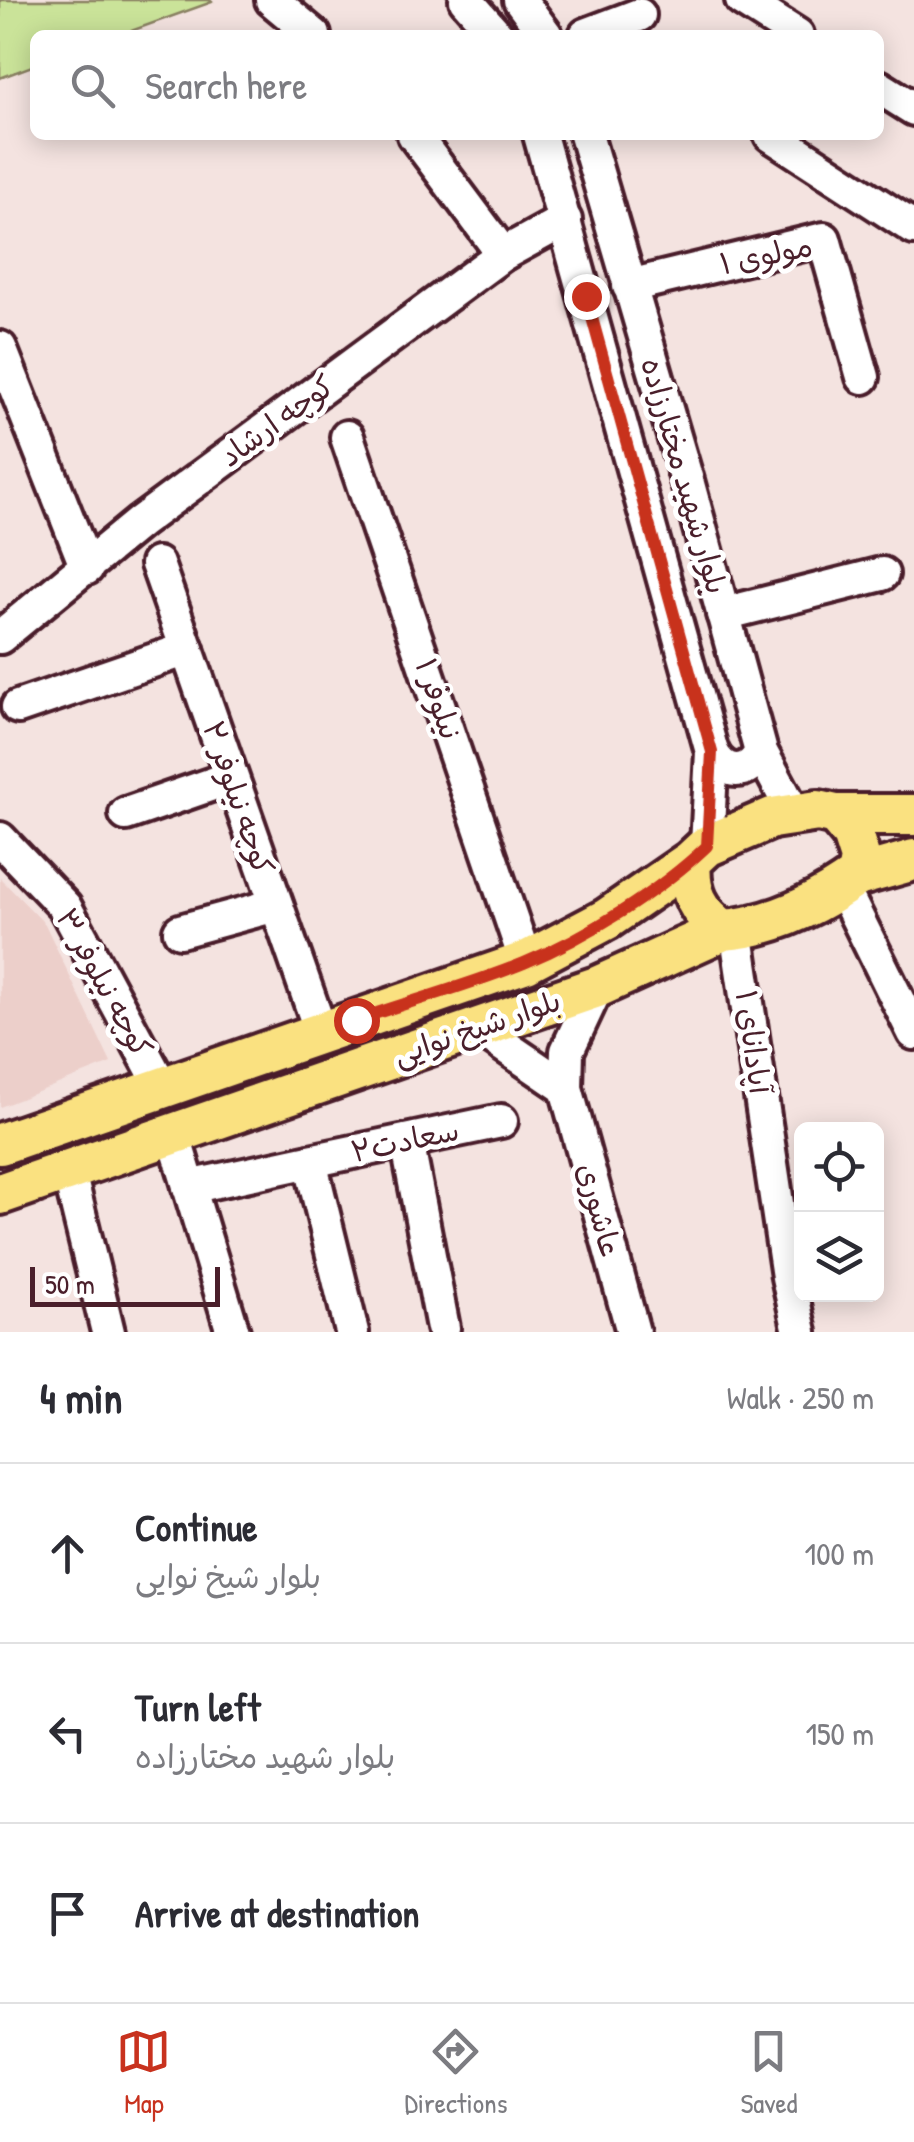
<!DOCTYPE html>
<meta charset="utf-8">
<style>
:root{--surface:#fff;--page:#f2f2f3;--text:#2b2b33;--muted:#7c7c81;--line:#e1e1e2;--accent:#c8321e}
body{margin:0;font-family:"Patrick Hand","Playpen Sans Arabic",sans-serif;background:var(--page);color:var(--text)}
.controls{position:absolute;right:30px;bottom:30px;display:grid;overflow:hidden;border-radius:15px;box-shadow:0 5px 25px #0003}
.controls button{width:90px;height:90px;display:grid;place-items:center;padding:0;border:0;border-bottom:2px solid var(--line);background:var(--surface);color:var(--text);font:50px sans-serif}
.scale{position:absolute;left:30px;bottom:25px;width:190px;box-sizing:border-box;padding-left:10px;border:5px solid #4a1f2b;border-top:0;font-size:28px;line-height:35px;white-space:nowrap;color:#4a1f2b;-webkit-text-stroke:8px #fff;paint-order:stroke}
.stop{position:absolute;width:30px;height:30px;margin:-22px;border:8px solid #c8321e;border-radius:50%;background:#fff}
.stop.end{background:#c8321e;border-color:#fff;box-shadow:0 2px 10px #0008}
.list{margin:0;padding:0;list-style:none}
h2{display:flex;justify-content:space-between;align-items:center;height:130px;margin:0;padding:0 40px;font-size:42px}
h2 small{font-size:32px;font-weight:400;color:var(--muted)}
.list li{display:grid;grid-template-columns:65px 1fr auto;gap:30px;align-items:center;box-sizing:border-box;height:180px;padding:0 40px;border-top:2px solid var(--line)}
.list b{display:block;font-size:38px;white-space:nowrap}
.list p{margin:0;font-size:32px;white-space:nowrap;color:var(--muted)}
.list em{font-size:32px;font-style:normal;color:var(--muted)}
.icon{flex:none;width:55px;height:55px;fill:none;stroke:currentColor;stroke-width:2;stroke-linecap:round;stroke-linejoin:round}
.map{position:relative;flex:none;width:914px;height:1332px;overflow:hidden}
.search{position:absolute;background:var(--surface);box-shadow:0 5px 25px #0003;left:30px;right:30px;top:30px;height:110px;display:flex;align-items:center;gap:25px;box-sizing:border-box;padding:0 35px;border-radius:15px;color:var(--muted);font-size:38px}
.sheet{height:670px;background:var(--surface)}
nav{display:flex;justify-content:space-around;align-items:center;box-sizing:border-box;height:140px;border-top:2px solid var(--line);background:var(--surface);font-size:28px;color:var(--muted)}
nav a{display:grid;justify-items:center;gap:5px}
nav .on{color:var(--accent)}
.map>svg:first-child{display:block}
</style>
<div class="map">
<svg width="914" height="1332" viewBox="0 0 914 1332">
<rect width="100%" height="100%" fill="#f4e3e0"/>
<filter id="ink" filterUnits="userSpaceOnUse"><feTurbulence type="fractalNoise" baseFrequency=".01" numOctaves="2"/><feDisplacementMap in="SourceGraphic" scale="20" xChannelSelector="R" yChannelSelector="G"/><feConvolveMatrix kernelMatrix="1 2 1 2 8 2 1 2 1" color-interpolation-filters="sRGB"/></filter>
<g filter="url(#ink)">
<!-- built -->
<path fill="#eccfca" d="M0,878L45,924L111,1063L0,1107Z"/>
<!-- green -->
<path fill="#cae399" stroke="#8a8162" stroke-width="2.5" d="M0,0H210L212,2L120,35H35V65L0,78Z"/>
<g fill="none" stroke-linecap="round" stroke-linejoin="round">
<!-- minor casing -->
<g stroke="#4a1f2b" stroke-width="40">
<g id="minor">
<path d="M272,0L314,35"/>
<path d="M466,0L497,35"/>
<path d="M520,0L546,35"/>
<path d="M742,0L797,35"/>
<path d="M586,35L639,15"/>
<path d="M879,87L914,109"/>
<path d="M414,135L503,254"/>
<path d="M540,135L712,752L707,846"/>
<path d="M586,135L688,484L761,752L794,813"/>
<path d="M771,135L914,228"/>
<path d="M629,286L824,239L863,377"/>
<path d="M0,348L87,568"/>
<path d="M347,437L526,962"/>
<path d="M157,564L321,1032"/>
<path d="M723,614L882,574"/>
<path d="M0,637L140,522L503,254L565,220"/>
<path d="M18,707L187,649"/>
<path d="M712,752C725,776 748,776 761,752"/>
<path d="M126,814L230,778"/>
<path d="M0,839L65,907L162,1087"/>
<path d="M842,887L914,1033"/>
<path d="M736,929L788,1277L800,1332"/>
<path d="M180,931L276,905"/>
<path d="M597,987L567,1051L566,1088L633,1332"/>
<path d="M478,1028L566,1088"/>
<path d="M173,1133L233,1332"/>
<path d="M407,1141L443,1328"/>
<path d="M310,1161L501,1121"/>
<path d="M69,1172L108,1332"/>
<path d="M189,1187L310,1161L352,1332"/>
</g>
</g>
<!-- major casing -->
<g stroke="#4a1f2b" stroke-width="48">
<g id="major">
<path d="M836,815H914"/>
<path d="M857,876L914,860"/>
<path d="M0,1144L526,962L607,919L691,861L707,846L772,818L818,811L836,815L852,834L860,859L857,876C818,904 771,927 723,930C698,912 688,892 691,861"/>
<path d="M0,1194L597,987L723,930"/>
</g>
</g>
<!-- minor -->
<use href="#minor" stroke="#fff" stroke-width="32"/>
<!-- major -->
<use href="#major" stroke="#fae180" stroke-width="40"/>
</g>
</g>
<g fill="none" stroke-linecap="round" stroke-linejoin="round" filter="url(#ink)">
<!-- route -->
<path stroke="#c8321e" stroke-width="12" d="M356,1020C411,1001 470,985 524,963C585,938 660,891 707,846L712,752L586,296"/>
</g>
<g text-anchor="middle" stroke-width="10" stroke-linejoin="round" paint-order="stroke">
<!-- street labels -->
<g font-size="30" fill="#4a1f2b" stroke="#fff">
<text transform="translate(766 255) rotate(-12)" y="10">مولوی ۱</text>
<text transform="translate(277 421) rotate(-36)" y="10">کوچه ارشاد</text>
<text transform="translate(684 476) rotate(74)" y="10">بلوار شهید مختارزاده</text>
<text transform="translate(438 699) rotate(71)" y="10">۱ نیلوفر</text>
<text transform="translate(238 798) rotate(71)" y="10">کوچه نیلوفر ۲</text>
<text transform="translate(104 983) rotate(61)" y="10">کوچه نیلوفر ۳</text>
<text transform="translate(477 1028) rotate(-19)" y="10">بلوار شیخ نوایی</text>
<text transform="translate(753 1042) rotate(82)" y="10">آپادانای ۱</text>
<text transform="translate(405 1141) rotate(-12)" y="10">سعادت۲</text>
<text transform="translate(599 1210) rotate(75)" y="10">عاشوری</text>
</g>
</g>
</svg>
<div class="controls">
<button><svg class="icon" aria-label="locate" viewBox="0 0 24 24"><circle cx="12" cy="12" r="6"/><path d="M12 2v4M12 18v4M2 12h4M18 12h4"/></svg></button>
<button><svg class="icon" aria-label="layers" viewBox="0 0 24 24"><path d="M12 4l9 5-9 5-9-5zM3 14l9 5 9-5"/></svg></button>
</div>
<div class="scale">50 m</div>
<div class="stop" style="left:356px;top:1020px"></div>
<div class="stop end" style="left:586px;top:296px"></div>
<div class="search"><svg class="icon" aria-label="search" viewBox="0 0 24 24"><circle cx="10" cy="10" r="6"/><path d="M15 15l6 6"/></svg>Search here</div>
</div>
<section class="sheet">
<h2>4 min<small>Walk · 250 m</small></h2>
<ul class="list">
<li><svg class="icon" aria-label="ahead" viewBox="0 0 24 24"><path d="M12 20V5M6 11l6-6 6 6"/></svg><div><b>Continue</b><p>بلوار شیخ نوایی</p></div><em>100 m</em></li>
<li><svg class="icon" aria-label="left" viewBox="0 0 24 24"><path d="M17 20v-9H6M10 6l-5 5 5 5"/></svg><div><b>Turn left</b><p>بلوار شهید مختارزاده</p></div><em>150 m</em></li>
<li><svg class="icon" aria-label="arrive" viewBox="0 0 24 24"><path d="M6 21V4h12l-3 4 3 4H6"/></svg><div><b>Arrive at destination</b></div></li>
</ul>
</section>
<nav>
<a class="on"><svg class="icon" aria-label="map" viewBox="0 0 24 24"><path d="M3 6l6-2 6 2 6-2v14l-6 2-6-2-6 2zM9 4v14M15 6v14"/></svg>Map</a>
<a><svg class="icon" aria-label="directions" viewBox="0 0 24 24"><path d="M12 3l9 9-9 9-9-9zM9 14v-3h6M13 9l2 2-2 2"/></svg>Directions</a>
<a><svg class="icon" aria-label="saved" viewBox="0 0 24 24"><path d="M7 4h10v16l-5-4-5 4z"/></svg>Saved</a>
</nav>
